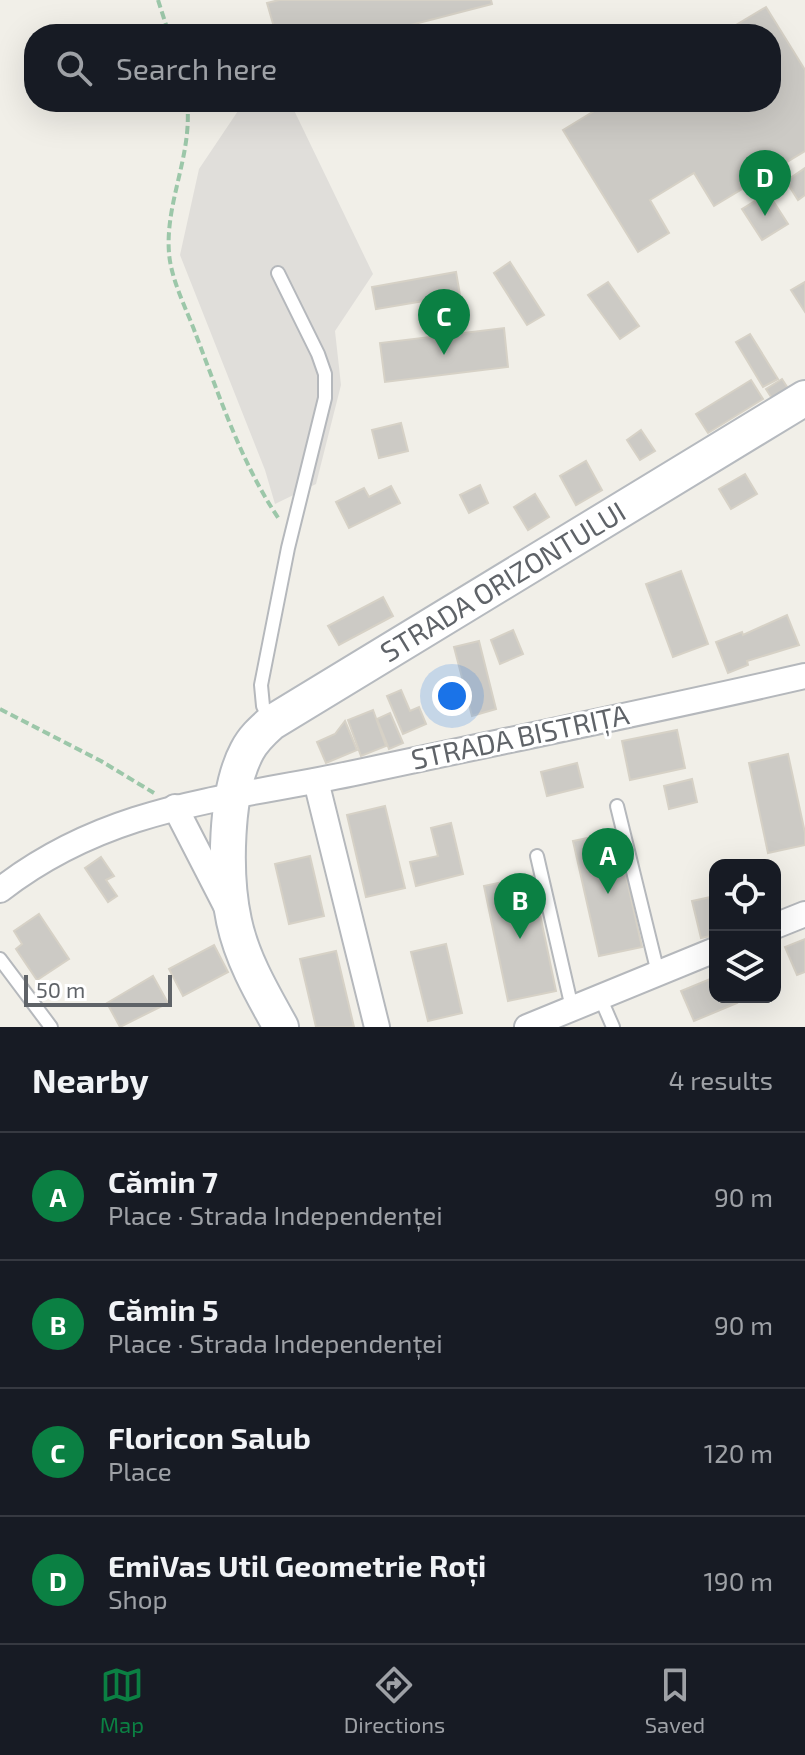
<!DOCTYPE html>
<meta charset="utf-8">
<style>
:root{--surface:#171b24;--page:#242831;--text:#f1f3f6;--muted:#9ea1a6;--line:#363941;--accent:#0b8043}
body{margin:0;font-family:"Exo 2",sans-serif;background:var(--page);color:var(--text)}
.controls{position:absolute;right:24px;bottom:24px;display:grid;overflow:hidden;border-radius:16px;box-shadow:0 8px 32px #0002}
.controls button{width:72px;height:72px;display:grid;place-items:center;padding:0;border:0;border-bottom:2px solid var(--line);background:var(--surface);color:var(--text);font:40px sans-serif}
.scale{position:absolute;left:24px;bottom:20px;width:148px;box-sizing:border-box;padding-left:8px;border:4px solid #5f6368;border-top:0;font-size:22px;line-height:28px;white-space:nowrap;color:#5f6368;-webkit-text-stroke:6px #fff;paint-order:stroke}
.you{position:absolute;left:452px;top:696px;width:28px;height:28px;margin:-20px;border:6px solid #fff;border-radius:50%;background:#1a73e8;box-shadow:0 0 0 12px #1a73e833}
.badge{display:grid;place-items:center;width:52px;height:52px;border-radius:50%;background:var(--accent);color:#fff;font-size:26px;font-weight:700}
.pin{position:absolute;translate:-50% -66px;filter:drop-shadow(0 2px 4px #0008)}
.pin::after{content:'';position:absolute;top:42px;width:28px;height:24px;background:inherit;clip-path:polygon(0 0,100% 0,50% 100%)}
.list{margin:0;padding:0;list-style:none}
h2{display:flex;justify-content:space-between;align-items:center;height:104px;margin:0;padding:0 32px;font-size:34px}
h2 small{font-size:26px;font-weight:400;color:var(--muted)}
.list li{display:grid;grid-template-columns:52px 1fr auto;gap:24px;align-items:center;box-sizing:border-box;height:128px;padding:0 32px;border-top:2px solid var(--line)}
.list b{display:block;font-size:30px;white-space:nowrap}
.list p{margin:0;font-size:26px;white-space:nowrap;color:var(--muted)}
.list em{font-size:26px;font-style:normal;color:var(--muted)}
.icon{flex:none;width:44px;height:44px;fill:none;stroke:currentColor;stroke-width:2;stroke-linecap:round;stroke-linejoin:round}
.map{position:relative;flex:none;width:805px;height:1027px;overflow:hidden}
.search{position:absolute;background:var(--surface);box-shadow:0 8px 32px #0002;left:24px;right:24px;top:24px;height:88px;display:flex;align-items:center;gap:20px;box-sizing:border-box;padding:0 28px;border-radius:32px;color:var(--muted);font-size:30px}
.sheet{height:616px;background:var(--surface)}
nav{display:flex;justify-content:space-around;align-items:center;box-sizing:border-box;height:112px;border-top:2px solid var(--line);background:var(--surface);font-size:22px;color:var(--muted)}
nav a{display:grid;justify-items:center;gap:4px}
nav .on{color:var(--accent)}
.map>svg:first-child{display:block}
</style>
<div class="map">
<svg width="805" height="1027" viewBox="0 0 805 1027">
<rect width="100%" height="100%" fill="#f1efe8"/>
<!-- industrial -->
<path fill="#e0deda" d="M244,102L291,104L373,274L335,331L341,385L316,484L275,504L265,470L180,255L199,169Z"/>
<!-- building -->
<g fill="#cccac5" stroke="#d6d1c6" stroke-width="2">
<path d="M279,0H491L492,4L376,34H276L267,3Z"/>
<path d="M766,7L805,70V151L714,206L694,173L650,200L669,233L638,252L563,130L609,102H771V34H721Z"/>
<path d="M805,168V195L798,200L786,181Z"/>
<path d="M768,193L788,224L762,240L742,209Z"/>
<path d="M510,262L544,315L527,325L494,273Z"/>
<path d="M456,272L460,295L376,309L372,287Z"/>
<path d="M608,282L639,326L620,339L588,295Z"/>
<path d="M805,282V312L791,290Z"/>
<path d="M504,328L508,367L385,382L380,343Z"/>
<path d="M750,334L778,379L763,387L736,342Z"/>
<path d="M782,379L789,390L773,400L766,389Z"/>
<path d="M751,380L763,399L708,433L696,414Z"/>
<path d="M401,423L408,451L379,458L372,430Z"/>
<path d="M641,430L655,451L640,460L627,440Z"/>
<path d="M586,461L602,490L576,505L560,476Z"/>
<path d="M745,474L757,494L731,509L719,489Z"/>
<path d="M480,485L488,503L469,513L460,495Z"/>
<path d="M391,486L400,503L349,528L336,502L364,488L369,497Z"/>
<path d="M535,494L549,517L528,530L514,507Z"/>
<path d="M681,571L708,644L673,657L646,584Z"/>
<path d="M383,597L393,616L339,645L328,626Z"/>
<path d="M787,615L799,645L747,661L748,665L728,673L716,642L742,632L743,635Z"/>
<path d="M513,630L523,654L500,664L491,640Z"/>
<path d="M479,641L496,709L472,716L454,647Z"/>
<path d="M401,690L410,711L419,707L426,724L403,734L387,696Z"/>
<path d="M373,710L386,746L361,756L348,720Z"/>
<path d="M390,713L403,743L389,749L377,719Z"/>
<path d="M345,721L357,750L326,763L317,742L335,734Z"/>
<path d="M677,730L685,768L630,780L622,741Z"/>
<path d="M788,754L805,833V845L768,853L749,763Z"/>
<path d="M577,763L583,787L547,796L541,772Z"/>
<path d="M692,779L697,802L669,809L664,786Z"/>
<path d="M385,806L405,888L366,897L347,815Z"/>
<path d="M451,823L463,874L416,886L410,862L438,856L431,828Z"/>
<path d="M616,832L642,947L599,956L573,841Z"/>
<path d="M310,856L324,916L289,924L275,864Z"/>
<path d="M101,857L114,876L106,880L117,896L108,902L85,868Z"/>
<path d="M532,876L556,991L508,1001L484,886Z"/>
<path d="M715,896V935L701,938L692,901Z"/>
<path d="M39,914L69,959L37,980L16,949L22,944L14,931Z"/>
<path d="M805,939V972L797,975L785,947Z"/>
<path d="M446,944L462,1013L428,1021L411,952Z"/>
<path d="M214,945L228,972L183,996L169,969Z"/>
<path d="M336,951L354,1027H316L300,959Z"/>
<path d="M153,976L168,1003L120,1027L107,1003Z"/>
<path d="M715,977V997H734L737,1003L694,1021L681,991Z"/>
</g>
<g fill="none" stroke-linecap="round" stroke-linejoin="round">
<!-- lane casing -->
<g stroke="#b5b8bc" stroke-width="16">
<g id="lane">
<path d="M271,722L263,706L261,685L288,548L325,398V374L318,354L278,273"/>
<path d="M617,806L658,973"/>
<path d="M537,856L572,1008"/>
<path d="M0,959L51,1027"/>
<path d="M600,997L613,1027"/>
</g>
</g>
<!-- street casing -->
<g stroke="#b5b8bc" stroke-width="28">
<g id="street">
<path d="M316,781L377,1027"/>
<path d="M175,807L227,908"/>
<path d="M0,890C111,804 228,800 359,772C508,740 657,710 805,676"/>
<path d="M775,926L805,914"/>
<path d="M527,1027L715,950"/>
</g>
</g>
<!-- secondary casing -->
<g stroke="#b6babf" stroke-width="38">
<g id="secondary">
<path id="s1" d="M281,1027C262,993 242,959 234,921C224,875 225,792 247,751C253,739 262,731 271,723L805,398"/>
</g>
</g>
<!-- path -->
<g stroke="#9cc7a9" stroke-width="4" stroke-dasharray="8 4" stroke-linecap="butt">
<path d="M158,0L169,34"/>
<path d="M187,102C193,154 165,202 169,253C171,280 187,310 196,335C220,397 241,463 279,519"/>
<path d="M0,709L101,761L154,793"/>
</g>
<!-- lane -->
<use href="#lane" stroke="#fff" stroke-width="12"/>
<!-- street -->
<use href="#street" stroke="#fff" stroke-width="24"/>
<!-- secondary -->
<use href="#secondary" stroke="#fff" stroke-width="34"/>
</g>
<g text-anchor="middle" stroke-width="6" stroke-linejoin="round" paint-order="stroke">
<!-- street labels -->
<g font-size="28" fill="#5f6368" stroke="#fff">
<text dy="10" stroke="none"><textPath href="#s1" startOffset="598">STRADA ORIZONTULUI</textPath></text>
<text transform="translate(520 737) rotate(-12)" y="10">STRADA BISTRIȚA</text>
</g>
</g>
</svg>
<div class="controls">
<button><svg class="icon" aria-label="locate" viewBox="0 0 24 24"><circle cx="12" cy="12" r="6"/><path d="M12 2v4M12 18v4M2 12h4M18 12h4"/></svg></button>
<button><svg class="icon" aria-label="layers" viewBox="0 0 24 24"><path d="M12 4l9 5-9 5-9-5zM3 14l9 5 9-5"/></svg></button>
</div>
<div class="scale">50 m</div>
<div class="you"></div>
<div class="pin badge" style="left:608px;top:894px">A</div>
<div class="pin badge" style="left:520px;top:939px">B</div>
<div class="pin badge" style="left:444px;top:355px">C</div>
<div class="pin badge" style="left:765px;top:216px">D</div>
<div class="search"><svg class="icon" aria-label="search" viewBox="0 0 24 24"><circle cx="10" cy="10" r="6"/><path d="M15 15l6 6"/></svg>Search here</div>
</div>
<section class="sheet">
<h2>Nearby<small>4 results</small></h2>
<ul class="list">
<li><span class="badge">A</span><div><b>Cămin 7</b><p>Place · Strada Independenței</p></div><em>90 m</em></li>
<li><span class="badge">B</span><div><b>Cămin 5</b><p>Place · Strada Independenței</p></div><em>90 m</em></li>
<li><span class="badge">C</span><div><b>Floricon Salub</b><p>Place</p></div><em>120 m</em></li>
<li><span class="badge">D</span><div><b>EmiVas Util Geometrie Roți</b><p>Shop</p></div><em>190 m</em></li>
</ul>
</section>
<nav>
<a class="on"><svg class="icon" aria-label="map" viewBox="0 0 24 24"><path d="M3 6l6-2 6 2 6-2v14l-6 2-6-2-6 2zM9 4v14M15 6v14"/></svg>Map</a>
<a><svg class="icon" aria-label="directions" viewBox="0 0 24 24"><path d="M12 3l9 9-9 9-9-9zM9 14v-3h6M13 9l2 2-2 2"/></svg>Directions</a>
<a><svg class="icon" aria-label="saved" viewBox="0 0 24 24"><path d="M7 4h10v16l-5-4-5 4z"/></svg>Saved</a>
</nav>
